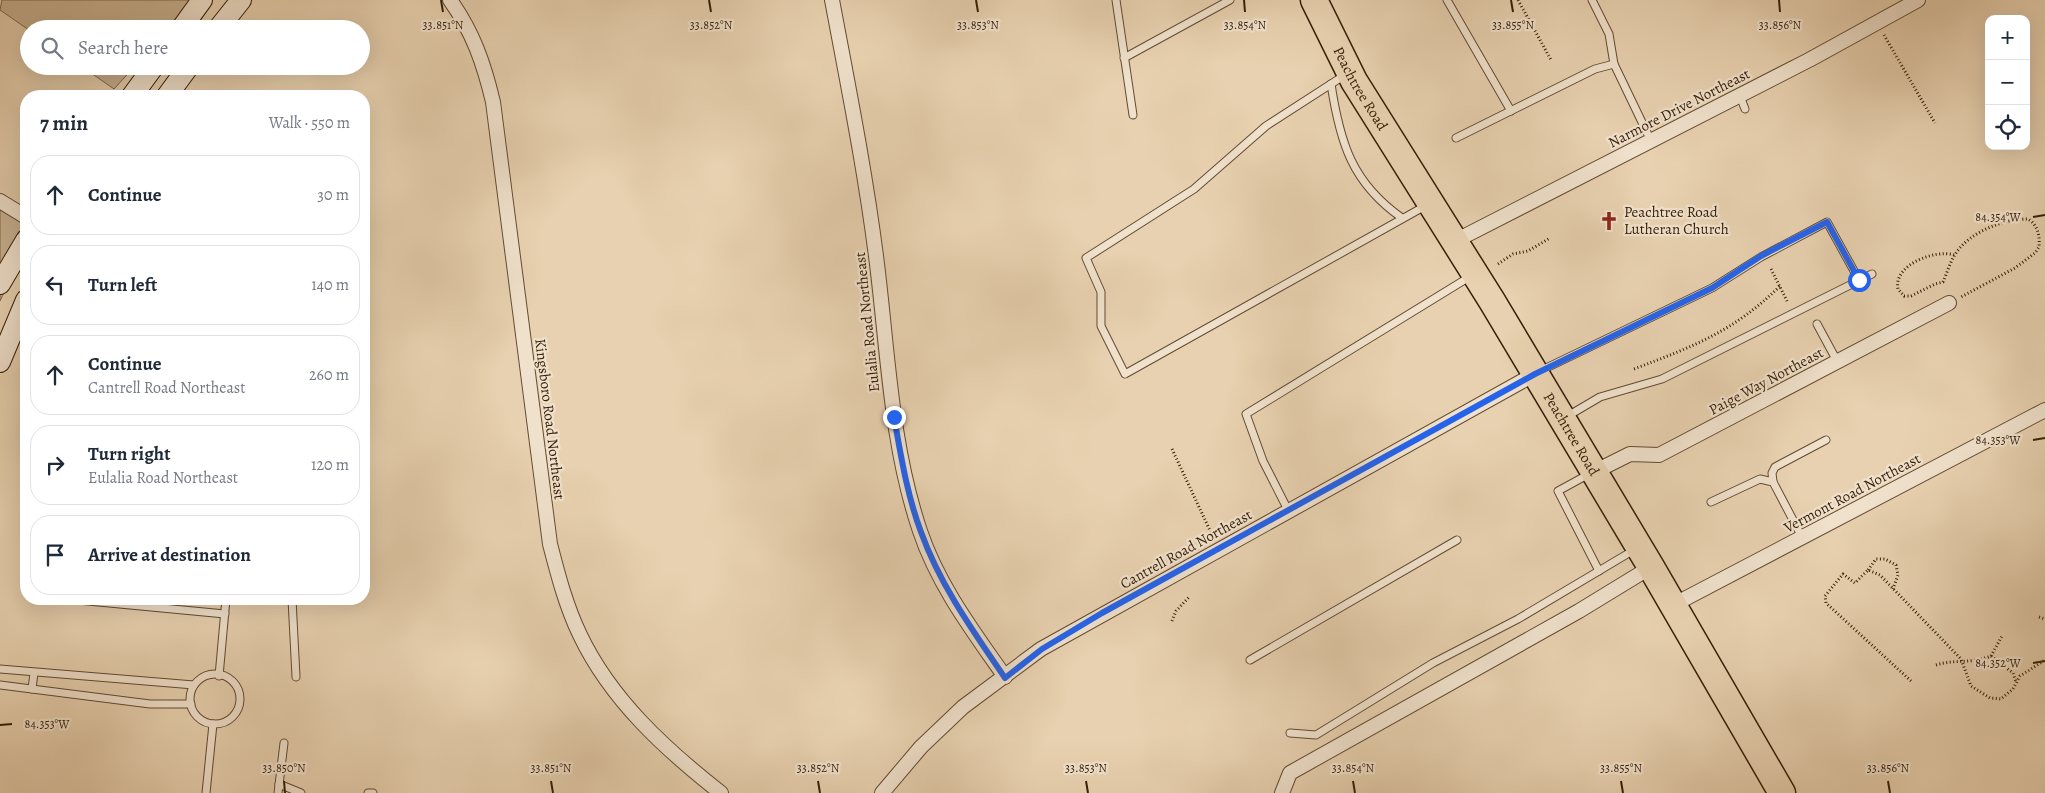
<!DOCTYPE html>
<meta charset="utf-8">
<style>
:root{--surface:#fff;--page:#f2f2f3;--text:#1f2937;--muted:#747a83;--line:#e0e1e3}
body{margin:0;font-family:Alegreya,serif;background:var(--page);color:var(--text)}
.controls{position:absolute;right:15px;top:15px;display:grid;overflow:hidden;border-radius:10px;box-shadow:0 5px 20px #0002}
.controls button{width:45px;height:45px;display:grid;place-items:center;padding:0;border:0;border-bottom:1px solid var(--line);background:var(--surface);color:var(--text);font:25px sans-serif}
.stop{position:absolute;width:15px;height:15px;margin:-11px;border:4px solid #2563eb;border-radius:50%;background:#fff}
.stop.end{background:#2563eb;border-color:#fff;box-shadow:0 1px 5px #0008}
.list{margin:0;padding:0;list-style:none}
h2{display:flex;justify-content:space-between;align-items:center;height:65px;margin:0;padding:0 20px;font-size:21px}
h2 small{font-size:16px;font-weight:400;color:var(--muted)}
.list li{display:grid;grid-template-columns:32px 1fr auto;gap:15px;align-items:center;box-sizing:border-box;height:80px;margin:0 10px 10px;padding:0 10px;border:1px solid var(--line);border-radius:20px}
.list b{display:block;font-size:19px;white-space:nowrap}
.list p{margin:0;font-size:16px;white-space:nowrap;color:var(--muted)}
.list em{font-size:16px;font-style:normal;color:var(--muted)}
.icon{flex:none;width:28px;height:28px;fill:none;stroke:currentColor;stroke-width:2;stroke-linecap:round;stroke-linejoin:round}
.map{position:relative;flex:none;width:2045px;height:793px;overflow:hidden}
.search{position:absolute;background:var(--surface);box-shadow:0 5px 20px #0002;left:20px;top:20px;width:350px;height:55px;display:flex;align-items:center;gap:12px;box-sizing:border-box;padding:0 18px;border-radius:28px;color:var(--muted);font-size:19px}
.panel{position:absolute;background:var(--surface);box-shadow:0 5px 20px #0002;left:20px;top:90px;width:350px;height:515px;border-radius:20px}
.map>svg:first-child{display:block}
</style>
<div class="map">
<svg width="2045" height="793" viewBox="0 0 2045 793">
<rect width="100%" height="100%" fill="#e8d1b0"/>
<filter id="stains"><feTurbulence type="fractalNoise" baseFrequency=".004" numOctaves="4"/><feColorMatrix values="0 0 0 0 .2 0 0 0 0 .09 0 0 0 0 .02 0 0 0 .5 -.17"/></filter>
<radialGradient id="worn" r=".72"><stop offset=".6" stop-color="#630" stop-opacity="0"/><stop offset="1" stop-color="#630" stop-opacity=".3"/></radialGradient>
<!-- green -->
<g fill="#cab393" stroke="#80684d">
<path d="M2,0H196L169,29L29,30L0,10Z"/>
<path d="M81,66H135L114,89Z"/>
<path d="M0,201L26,217V247L0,301Z"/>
</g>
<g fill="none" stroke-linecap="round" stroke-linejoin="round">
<!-- lane casing -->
<g stroke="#624b31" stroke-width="9">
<g id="lane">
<path d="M1116,0L1133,115"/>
<path d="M1447,0L1511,111"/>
<path d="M1592,0L1609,34L1614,64L1651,141"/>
<path d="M1124,58L1230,0"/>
<path d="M1345,75L1266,126L1194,189L1086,258L1101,292V326L1125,374L1427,205"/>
<path d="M1331,84C1340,143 1352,183 1402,218"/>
<path d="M1740,96L1745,109"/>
<path d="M1456,138L1595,69L1614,64"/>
<path d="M1817,324L1837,361"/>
<path d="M1540,371L1712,288L1761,257L1827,222L1859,280"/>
<path d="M1566,417L1600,397L1662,379L1872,274"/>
<path d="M1591,473L1558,491L1599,571"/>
<path d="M1773,482L1772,473L1775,467L1826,440"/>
<path d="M1711,502L1760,479L1773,482L1802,537"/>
<path d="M1288,510L1263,461L1246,414L1471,276"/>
<path d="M67,599L225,614"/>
<path d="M292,599L296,677"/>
<path d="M1250,660L1457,540"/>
<path d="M0,669L194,685"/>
<circle cx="215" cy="699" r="25"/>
<path d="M219,676L226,599"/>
<path d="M0,685L150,704H191"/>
<path d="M32,689L34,673"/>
<path d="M1290,733L1316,735L1433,663L1518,619L1634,550"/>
<path d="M279,784L301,793"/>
<path d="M206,793L213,724"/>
<path d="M278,793L284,743"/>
<path d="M368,793H373"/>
</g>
</g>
<!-- street casing -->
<g stroke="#624b31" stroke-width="16">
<g id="street">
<path d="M450,0C473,32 484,64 493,102L550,544C558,575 566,606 580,635C611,700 665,749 721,793"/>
<path d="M832,0C848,85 865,170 876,256C888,349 890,442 920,531C938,585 973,631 1005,677"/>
<path d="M0,201L26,217"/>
<path d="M1453,242L1809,60L1918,0"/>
<path d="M1594,472L1630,454L1659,455L1949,303"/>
<path d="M1673,605L2045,410"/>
<path d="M882,793L921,747L963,707L1041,649L1535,374"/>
<path d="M1282,793L1290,773L1579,611L1651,567"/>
</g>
</g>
<!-- secondary casing -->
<g stroke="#361e07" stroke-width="22">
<g id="secondary">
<path d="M181,29L202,0"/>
<path d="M218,29L241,0"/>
<path d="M132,96L154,66"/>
<path d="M167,96L189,66"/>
<path d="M0,284L26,240"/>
<path d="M0,362L26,300"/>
</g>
</g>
<!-- highway casing -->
<g stroke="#361e07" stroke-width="29">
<g id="highway">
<path id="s1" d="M1314,0L1354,81L1492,301L1651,567L1782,793"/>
</g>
</g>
<!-- path -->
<g stroke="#361e07" stroke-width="3" stroke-dasharray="1 2.5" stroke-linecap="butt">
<path d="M1518,0L1551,60"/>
<path d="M1884,35L1935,123"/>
<path d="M1954,255C1935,249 1893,265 1898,289L1904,296H1911L1935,284L1943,282C1947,273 1950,262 1956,253C1970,232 2003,219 2028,219C2038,225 2040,236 2039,247L2035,253L2015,268L1961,297"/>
<path d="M1498,264L1513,254L1528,251L1550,238"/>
<path d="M1771,269L1788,303"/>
<path d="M1634,369C1694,346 1733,332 1780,286"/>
<path d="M1172,449L1213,537"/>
<path d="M1868,570L1876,559H1885L1896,565L1898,575L1893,589"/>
<path d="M2039,617L2045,619"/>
<path d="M1172,621L1176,611L1190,596"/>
<path d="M1991,656L2013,673L2016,682"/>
<path d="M1936,665C1955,659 1972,664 1991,656L2002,636"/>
<path d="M1911,681L1826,603L1825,596L1843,574L1855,583L1868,570L1880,575L1961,659L1971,686L1990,698L2001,699L2013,689L2020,676L2045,660"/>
</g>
<!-- lane -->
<use href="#lane" stroke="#f0e1cc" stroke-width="7"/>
<!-- street -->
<use href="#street" stroke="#f0e1cc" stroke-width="14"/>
<!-- secondary -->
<use href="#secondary" stroke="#f0e1cc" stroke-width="20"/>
<!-- highway -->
<use href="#highway" stroke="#e8d1b0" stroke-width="26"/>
</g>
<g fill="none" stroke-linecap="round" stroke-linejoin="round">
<!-- route -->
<path stroke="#2563eb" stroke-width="6" d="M894,417C901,456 907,495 921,532C940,585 973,631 1005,678L1042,649L1102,613L1535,374L1712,288L1761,256L1827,222L1859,280"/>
</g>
<!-- ticks -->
<path fill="none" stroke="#361e07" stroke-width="2" d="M441,0L443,12M709,0L711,12M976,0L978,12M1244,0L1245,12M1511,0L1513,12M1779,0L1780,12M2033,217L2045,215M2033,440L2045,438M2033,663L2045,661M0,725L12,724M284,781L285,793M551,781L553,793M818,781L820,793M1086,781L1088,793M1353,781L1355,793M1621,781L1623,793M1888,781L1890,793"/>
<!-- icons -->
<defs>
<g id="church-bare" transform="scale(1.5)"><path d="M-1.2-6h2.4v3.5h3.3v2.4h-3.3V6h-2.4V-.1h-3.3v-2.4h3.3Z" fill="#8f2418" stroke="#f0e1cc" stroke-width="2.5" paint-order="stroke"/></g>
</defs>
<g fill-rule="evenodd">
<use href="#church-bare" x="1609" y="221"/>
</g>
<g text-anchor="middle" stroke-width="4.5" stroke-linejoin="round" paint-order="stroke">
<!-- street labels -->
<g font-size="15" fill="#361e07" stroke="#f0e1cc">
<text dy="5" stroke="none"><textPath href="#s1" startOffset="100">Peachtree Road</textPath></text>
<text transform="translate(1679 108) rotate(-27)" y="5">Narmore Drive Northeast</text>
<text transform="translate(867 322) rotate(-96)" y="5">Eulalia Road Northeast</text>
<text transform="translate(1766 381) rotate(-28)" y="5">Paige Way Northeast</text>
<text transform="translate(550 419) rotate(83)" y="5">Kingsboro Road Northeast</text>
<text dy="5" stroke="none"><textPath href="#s1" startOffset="505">Peachtree Road</textPath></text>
<text transform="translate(1852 493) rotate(-28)" y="5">Vermont Road Northeast</text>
<text transform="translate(1186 549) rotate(-29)" y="5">Cantrell Road Northeast</text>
</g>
<!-- poi labels -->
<g font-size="15" fill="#361e07" stroke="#f0e1cc" text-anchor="start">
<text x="1624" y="217">Peachtree Road<tspan x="1624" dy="17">Lutheran Church</tspan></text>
</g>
</g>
<g font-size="12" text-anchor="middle" fill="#361e07" stroke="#f0e1cc" stroke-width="4.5" stroke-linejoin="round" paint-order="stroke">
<text x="443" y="29">33.851°N</text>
<text x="711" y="29">33.852°N</text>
<text x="978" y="29">33.853°N</text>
<text x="1245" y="29">33.854°N</text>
<text x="1513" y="29">33.855°N</text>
<text x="1780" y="29">33.856°N</text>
<text x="1998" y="221">84.354°W</text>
<text x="1998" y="444">84.353°W</text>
<text x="1998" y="667">84.352°W</text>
<text x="47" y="728">84.353°W</text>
<text x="284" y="772">33.850°N</text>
<text x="551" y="772">33.851°N</text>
<text x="818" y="772">33.852°N</text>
<text x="1086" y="772">33.853°N</text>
<text x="1353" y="772">33.854°N</text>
<text x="1621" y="772">33.855°N</text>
<text x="1888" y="772">33.856°N</text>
</g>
<rect width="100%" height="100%" filter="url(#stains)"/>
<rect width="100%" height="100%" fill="url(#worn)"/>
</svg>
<div class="controls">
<button>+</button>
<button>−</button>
<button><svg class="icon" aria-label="locate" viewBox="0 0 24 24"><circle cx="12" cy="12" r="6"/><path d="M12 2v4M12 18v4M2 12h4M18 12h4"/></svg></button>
</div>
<div class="stop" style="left:1859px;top:280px"></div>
<div class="stop end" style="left:894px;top:417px"></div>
<div class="search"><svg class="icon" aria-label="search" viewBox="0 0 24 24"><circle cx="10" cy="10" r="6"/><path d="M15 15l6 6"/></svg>Search here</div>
<section class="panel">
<h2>7 min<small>Walk · 550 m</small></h2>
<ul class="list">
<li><svg class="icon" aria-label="ahead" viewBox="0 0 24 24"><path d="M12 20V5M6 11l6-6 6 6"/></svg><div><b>Continue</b></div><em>30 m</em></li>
<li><svg class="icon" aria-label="left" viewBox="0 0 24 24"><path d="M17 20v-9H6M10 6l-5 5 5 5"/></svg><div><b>Turn left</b></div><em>140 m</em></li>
<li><svg class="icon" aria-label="ahead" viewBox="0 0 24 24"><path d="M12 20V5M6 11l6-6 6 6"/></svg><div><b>Continue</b><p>Cantrell Road Northeast</p></div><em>260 m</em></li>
<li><svg class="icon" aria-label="right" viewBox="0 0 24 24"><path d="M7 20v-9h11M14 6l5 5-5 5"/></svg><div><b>Turn right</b><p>Eulalia Road Northeast</p></div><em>120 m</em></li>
<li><svg class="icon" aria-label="arrive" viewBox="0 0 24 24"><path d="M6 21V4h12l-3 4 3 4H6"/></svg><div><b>Arrive at destination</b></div></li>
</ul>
</section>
</div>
